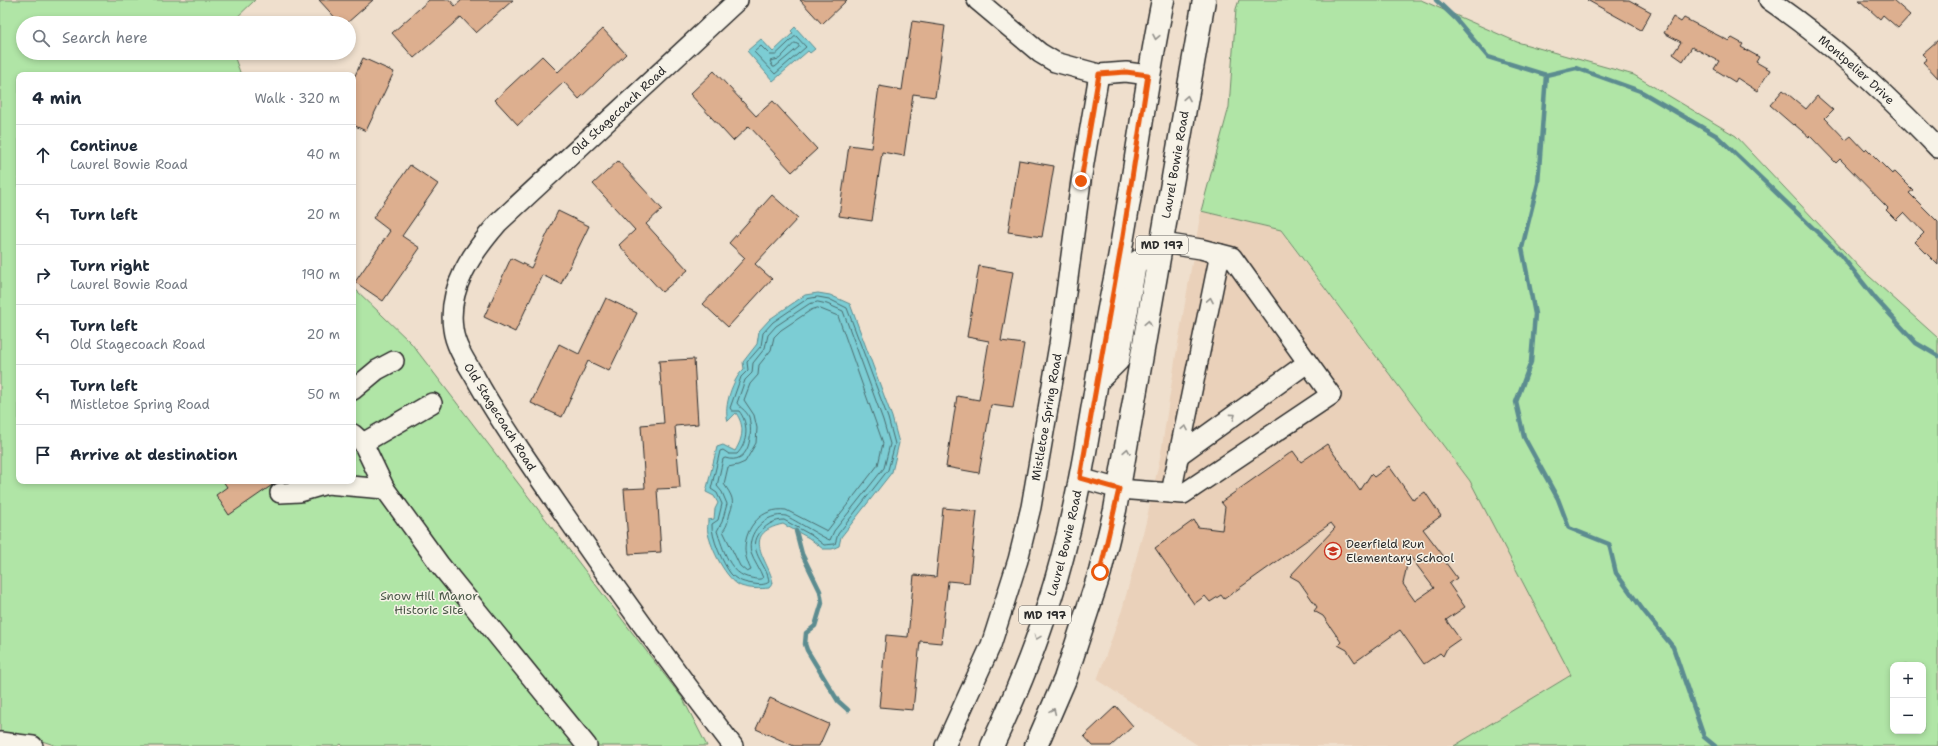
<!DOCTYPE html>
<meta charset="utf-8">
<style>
:root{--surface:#fff;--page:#f2f2f3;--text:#1f2937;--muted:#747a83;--line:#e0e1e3}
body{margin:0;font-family:"Shantell Sans",sans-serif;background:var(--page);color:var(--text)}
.controls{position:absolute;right:12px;bottom:12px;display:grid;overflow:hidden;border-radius:8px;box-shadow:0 2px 6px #0003}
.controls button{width:36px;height:36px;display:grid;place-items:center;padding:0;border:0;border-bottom:1px solid var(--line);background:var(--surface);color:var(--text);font:20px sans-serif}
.stop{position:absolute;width:12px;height:12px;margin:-9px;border:3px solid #ea580c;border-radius:50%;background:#fff}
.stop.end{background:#ea580c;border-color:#fff;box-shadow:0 1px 4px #0008}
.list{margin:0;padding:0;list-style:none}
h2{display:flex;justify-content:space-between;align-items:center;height:52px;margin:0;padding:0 16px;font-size:17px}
h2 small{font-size:13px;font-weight:400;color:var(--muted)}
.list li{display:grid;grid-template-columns:26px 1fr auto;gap:12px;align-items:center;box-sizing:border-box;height:60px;padding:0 16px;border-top:1px solid var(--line)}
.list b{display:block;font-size:15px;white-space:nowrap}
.list p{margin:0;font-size:13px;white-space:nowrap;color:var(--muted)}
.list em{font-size:13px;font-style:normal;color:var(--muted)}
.icon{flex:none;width:22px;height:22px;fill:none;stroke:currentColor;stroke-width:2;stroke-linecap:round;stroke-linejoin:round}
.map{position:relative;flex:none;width:1938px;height:746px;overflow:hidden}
.search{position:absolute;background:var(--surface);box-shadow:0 2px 6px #0003;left:16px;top:16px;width:340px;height:44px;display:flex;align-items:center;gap:10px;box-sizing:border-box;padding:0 14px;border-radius:22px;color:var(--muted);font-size:15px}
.panel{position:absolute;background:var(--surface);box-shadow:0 2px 6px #0003;left:16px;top:72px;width:340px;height:412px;border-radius:8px}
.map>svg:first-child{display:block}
</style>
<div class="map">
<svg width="1938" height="746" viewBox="0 0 1938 746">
<rect width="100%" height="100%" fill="#efdfcd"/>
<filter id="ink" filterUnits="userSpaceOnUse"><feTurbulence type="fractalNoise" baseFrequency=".025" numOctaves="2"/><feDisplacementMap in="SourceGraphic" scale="8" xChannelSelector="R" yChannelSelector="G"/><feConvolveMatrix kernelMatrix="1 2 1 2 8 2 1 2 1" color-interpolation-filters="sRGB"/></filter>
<g filter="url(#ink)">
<!-- built -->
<path fill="#ead1ba" d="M1201,211L1280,230L1470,481L1571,675L1454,746H1199L1097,680L1122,610L1146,522L1161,453L1175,361Z"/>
<!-- green -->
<g fill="#b0e5a6" stroke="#6e8868" fill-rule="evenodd">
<path d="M0,0H255L231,23H23V53H233L241,75H19V481H353V287L411,343L683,699L707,746H343L341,744L338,746H57L36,739L0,733Z"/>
<path d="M1239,0H1421L1517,42L1634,75L1736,136L1860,268L1938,338V746H1454L1571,675L1470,481L1281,230L1201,211L1229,107L1236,9ZM1893,665H1923V731H1893Z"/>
</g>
<!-- water -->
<g fill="#7ccdd4" stroke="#5c8c90">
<path d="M795,27L815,49L810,53L808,51L773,81L747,51L761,39L773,52L793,33L791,31Z"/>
<path d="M818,293L830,295L850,304L892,417L899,443L892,472L841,537L839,546L832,549H823L809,538L783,524C739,534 769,560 773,583L769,588C760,589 750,589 741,586C726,580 711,548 708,533C707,529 708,524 708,520L714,519L715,509L718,503L714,496L706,492L717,447L723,445L735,451C743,438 745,426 736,413L728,421C723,407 733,378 744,369L743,362L757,344L759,331L770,319L805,295Z"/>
</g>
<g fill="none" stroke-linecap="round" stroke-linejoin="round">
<!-- shore -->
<g stroke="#4b6c6f" stroke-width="1">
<path d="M796,36L806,47L775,74L754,52L761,46L770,55H775Z"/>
<path d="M795,43L799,45V47L775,67H773L770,61L779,59Z"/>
<path d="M818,297L829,299L847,308L888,418L895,444L888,470L838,534L835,544L824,545L811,535L784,520C775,520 768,524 762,530C744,550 768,564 769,582C765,585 759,585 754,584C746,583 737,581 731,574C723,564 711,537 712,524L718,520L722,504L717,493L711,489L720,451L723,450L729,454H737C748,443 749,423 739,411H732L730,408L741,377L748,370L747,362L761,346L763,333L773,322L807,299Z"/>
<path d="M818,302L827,304L843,311L883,420L890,444L884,468L834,531L830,540C827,540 793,519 786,516C766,512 746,533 751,553C754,562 760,569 763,578C759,580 756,579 751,578C730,575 723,549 717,531L722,522L727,504L722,492L717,486L723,459L725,458C750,466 753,434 749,417C746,410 740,408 737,403L745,380L752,373L753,363L765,348L768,335L776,326L809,304Z"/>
<path d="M818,308L838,316L883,443L878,465L827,531L786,510C762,507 745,527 745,549C745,556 748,564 751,570L747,572L740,566L723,531C728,525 728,520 730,513C735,500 732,496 724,484L728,467L738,465L745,462L756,443L757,428L754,415L744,400L750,384L758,375L759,365L771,350L774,337L781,330L811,310Z"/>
</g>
<!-- stream -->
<g stroke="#5c8c90" stroke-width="4.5">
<path d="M1436,0L1456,19L1488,57L1546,75L1538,183L1522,248L1535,314L1531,362L1516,402L1524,437L1558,499L1569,528L1609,544L1616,573L1643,610L1673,647L1704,737L1715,746"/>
<path d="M1546,75L1576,68L1640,91L1717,136L1840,254L1875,298L1916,343L1938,356"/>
<path d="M796,531L802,554L820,591L822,603L815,626L806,633L805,644L807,650L838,701L848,710"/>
</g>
</g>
<!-- building -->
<g fill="#ddaf8f" stroke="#2b2b2b" fill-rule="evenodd">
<path d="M319,0H373L347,23H340Z"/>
<path d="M429,0H450L455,6L462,0H513L476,33L461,17L414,58L392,33Z"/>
<path d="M800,0H847L822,24Z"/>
<path d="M1587,0H1629L1651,12L1641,30Z"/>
<path d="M1859,0H1893L1910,15L1898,28L1883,15L1880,19Z"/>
<path d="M1673,17L1681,22L1684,18L1729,41L1732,38L1743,44L1741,47L1759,57L1756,62L1770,70L1757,91L1737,78L1735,82L1714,69L1719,61L1692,47L1683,61L1673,54L1681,42L1664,33Z"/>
<path d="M912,21L945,26L935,97L913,94L904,156L882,152L872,221L839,216L849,145L871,148L879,86L902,90Z"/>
<path d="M603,29L626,54L579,99L564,82L518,125L495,100L542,56L558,72Z"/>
<path d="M1938,40V78L1923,62L1927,59L1922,54Z"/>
<path d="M363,58L394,72L366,131L353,125V80Z"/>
<path d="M714,71L756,116L773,101L817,149L792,172L749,126L733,141L690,94Z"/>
<path d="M1783,90L1806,109L1817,96L1833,110L1825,118L1846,140L1851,136L1865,151L1867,149L1892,174L1895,172L1913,190L1909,193L1938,222V265L1915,242L1924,233L1904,212L1896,220L1886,210L1888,208L1840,159L1836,163L1810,136L1809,137L1794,124L1793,125L1770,105Z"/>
<path d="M1019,160L1054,166L1042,237L1008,232Z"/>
<path d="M618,161L662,209L646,224L688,270L662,292L619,245L635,230L593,184Z"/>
<path d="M410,165L438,184L402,236L420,248L383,301L355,282L390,231L373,218Z"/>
<path d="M772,195L798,218L755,264L772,279L728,327L703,304L745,258L729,243Z"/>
<path d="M558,211L589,226L561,284L542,275L515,332L484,317L511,258L531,268Z"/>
<path d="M979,266L1013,272L1001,341L1024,344L1013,408L991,405L979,473L946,467L957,396L979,400L989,341L967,337Z"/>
<path d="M606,298L637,313L609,371L588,361L562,417L531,403L559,344L579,354Z"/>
<path d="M694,359L698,424L675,426L680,488L657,489L661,552L629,554L624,489L645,488L641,425L664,423L659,361Z"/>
<path d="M1327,444L1360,491L1371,474L1374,477L1389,466L1413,500L1425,492L1441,516L1423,529L1445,558L1443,559L1457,578L1449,584L1465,607L1446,620L1460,639L1447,648L1443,656L1440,653L1424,664L1400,630L1355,662L1347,650L1338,645L1341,642L1323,616L1314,611L1317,607L1299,581L1290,576L1335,528L1331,523L1224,599L1221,595L1210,602L1205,596L1194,604L1155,548L1194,520L1198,527L1222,530L1225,507L1221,502L1293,451L1301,462ZM1409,555L1434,588L1415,601L1403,584Z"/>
<path d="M223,481H278L229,515L216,495L227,487Z"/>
<path d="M943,508L977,511L969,583L948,581L941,643L920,641L913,710L879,707L886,635L908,637L914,575L936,577Z"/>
<path d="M770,698L829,724L819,746H794L756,729Z"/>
<path d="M1116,706L1133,726L1111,746H1093L1084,736Z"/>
</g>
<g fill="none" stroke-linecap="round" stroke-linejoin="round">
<!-- minor casing -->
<g stroke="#2b2b2b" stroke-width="22">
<g id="minor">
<path d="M977,0L1040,53L1055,62L1099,74L1126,72L1148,75"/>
<path id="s1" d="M1769,0C1834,45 1884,92 1938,148"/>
<path d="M353,390L377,370L394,361"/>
<path d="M363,443L432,403"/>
<path d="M1179,455L1307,363"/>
<path d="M1080,478L1119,489L1183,494L1331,395L1232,257L1201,249L1163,243"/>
<path d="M324,481L327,484L385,489L363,443L353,434"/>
<path d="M385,489L440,565L587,746"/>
<path d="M280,493L300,492L327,484"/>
<path d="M1171,493L1220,254"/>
<path d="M0,742L33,746"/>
<path id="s2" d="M733,746C659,650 589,552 521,451C505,427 489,403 475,377C466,362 455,346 453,329C447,288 472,253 498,223L738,0"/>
<path id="s3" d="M945,746L991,645L1018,560L1031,507L1059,345L1081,181L1099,74"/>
</g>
</g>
<!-- major casing -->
<g stroke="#2b2b2b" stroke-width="25">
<g id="major">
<path d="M1098,380L1118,360L1135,264L1163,243"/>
<path id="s4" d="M992,746C1013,701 1033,654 1048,606C1077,517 1090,423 1105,331C1110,299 1118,268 1123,236C1137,157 1147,78 1163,0"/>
<path id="s5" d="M1036,746L1065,679L1100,572L1115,510L1204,0"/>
</g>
</g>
<!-- minor -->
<use href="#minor" stroke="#f7f3e8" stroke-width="19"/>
<!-- major -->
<use href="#major" stroke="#f7f3e8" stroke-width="22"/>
</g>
<!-- one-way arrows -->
<defs><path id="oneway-chevron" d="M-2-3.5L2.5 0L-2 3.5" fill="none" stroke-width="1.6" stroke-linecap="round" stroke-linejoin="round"/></defs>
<g stroke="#918f8a">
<use href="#oneway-chevron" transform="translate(1156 37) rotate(101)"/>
<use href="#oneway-chevron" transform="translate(1187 98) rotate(-80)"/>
<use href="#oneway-chevron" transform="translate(1210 300) rotate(-79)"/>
<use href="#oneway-chevron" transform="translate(1148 323) rotate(-79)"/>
<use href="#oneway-chevron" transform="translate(1233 416) rotate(-36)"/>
<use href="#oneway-chevron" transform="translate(1185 428) rotate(-79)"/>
<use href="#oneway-chevron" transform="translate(1127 451) rotate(-80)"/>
<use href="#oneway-chevron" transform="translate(1037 637) rotate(111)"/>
<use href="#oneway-chevron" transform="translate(1053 711) rotate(-66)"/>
</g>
</g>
<g fill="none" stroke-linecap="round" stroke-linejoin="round" filter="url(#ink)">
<!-- route -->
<path stroke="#ea580c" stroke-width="5" d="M1081,181L1099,74L1126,72L1148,75L1123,236L1080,478L1119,489L1100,572"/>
</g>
<!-- icons -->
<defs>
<g id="school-ring" transform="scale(0.9)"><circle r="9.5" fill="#f7f3e8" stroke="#c8321e" stroke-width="1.5"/><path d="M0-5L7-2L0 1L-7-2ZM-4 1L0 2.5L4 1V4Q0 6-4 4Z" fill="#c8321e"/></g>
</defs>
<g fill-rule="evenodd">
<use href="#school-ring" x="1333" y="551"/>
</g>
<g text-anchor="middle" stroke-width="3" stroke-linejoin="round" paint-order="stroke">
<!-- shield labels -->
<g fill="#f7f3e8" stroke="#686764" stroke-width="1">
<rect x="1136" y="236" width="52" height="18" rx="3"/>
<rect x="1019" y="606" width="52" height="18" rx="3"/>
</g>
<g font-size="11" font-weight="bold" fill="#2b2b2b">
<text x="1162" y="249">MD 197</text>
<text x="1045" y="619">MD 197</text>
</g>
<!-- street labels -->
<g font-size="12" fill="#2b2b2b" stroke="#f7f3e8">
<text dy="4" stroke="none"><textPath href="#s1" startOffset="112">Montpelier Drive</textPath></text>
<text dy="4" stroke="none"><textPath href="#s2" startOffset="787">Old Stagecoach Road</textPath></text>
<text dy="4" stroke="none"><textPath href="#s5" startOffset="600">Laurel Bowie Road</textPath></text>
<text transform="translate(500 417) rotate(58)" y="4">Old Stagecoach Road</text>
<text dy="4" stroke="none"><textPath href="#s3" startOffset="346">Mistletoe Spring Road</textPath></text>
<text dy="4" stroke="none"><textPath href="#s4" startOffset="216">Laurel Bowie Road</textPath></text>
</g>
<!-- poi labels -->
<g font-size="12" fill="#2b2b2b" stroke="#f7f3e8" text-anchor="start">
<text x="1346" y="548">Deerfield Run<tspan x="1346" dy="14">Elementary School</tspan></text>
</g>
<!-- park labels -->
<g font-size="12" fill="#4c5a4a" stroke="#f7f3e8">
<text x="429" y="600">Snow Hill Manor<tspan x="429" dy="14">Historic Site</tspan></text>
</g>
</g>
</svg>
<div class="controls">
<button>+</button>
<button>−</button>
</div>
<div class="stop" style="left:1100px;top:572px"></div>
<div class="stop end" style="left:1081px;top:181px"></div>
<div class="search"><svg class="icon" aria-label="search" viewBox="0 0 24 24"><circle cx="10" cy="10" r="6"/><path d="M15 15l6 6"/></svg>Search here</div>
<section class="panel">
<h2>4 min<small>Walk · 320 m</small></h2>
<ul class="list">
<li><svg class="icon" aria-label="ahead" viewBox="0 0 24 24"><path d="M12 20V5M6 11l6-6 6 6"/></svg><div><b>Continue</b><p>Laurel Bowie Road</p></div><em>40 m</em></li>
<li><svg class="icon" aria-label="left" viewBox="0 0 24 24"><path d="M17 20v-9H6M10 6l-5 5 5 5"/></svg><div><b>Turn left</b></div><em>20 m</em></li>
<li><svg class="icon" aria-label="right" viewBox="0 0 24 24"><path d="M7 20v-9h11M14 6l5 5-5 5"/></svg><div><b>Turn right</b><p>Laurel Bowie Road</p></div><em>190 m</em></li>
<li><svg class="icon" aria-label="left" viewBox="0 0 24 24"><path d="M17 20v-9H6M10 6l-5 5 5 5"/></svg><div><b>Turn left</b><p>Old Stagecoach Road</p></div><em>20 m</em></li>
<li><svg class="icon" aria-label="left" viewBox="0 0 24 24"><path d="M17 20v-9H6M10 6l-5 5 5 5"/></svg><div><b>Turn left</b><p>Mistletoe Spring Road</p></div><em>50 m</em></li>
<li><svg class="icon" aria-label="arrive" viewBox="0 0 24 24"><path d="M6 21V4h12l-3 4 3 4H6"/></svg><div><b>Arrive at destination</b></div></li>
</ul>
</section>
</div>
